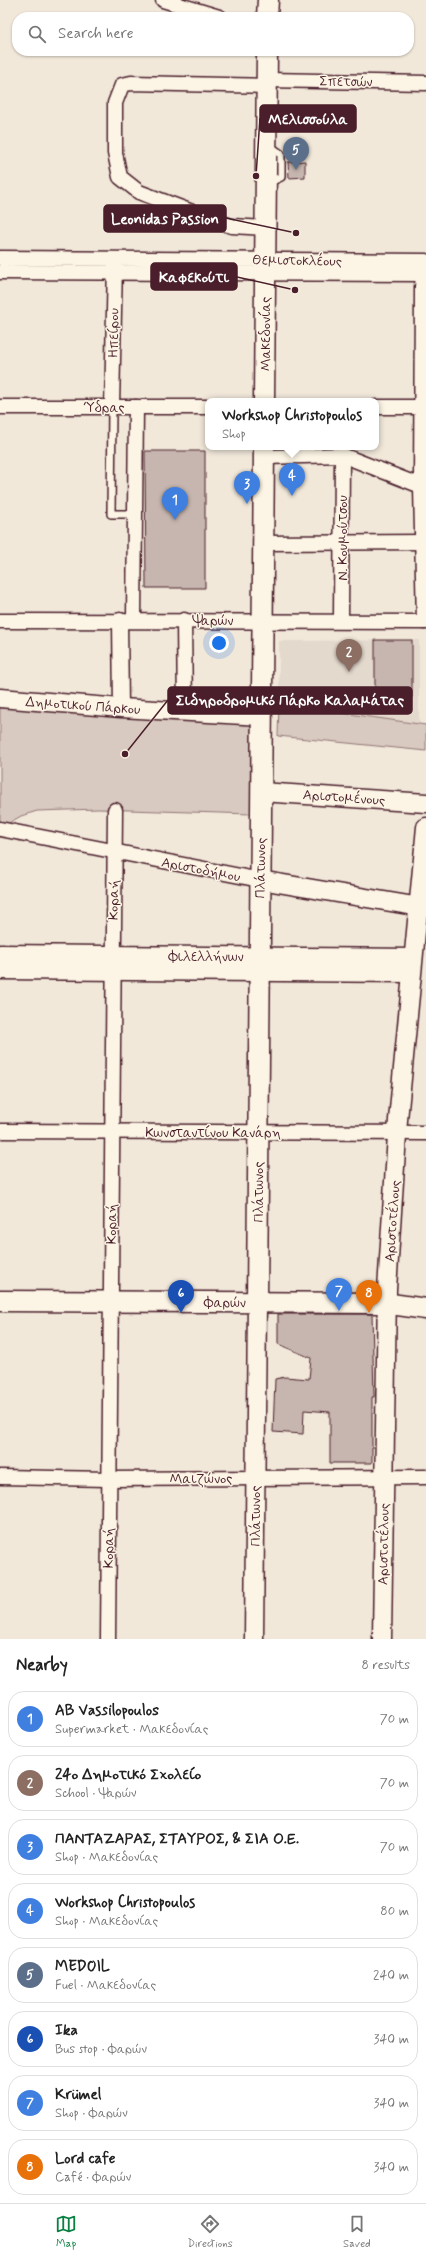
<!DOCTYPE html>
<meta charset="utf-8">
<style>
:root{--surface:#fff;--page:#f2f2f2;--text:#222;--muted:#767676;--line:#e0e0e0;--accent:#0b8043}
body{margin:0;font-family:Mynerve,sans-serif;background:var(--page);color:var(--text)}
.you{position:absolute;left:219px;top:643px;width:14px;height:14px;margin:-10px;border:3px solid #fff;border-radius:50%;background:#1a73e8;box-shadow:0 0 0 6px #1a73e833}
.badge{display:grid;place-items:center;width:26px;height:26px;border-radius:50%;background:var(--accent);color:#fff;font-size:13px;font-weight:700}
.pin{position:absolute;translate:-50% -33px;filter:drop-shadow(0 1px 2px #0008)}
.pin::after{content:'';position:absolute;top:21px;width:14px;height:12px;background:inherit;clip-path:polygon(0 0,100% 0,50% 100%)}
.popup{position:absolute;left:205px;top:398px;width:174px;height:52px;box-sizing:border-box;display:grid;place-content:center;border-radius:8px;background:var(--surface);filter:drop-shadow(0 1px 3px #0005);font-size:13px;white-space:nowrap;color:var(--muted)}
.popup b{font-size:15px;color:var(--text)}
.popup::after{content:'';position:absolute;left:50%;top:100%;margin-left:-8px;border:8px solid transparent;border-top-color:var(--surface)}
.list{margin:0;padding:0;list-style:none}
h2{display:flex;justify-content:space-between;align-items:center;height:52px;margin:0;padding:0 16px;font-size:17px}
h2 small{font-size:13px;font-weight:400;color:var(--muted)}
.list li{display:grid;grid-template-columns:26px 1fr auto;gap:12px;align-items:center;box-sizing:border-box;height:56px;margin:0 8px 8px;padding:0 8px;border:1px solid var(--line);border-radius:16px}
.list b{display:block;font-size:15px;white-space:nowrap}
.list p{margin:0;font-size:13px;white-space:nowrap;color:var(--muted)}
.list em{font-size:13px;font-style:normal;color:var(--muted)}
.icon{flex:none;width:22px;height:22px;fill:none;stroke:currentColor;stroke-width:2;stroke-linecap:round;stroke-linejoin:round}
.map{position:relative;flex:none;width:426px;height:1639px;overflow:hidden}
.search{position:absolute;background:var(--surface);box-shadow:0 1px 3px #0004;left:12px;right:12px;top:12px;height:44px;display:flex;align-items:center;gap:10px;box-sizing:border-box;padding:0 14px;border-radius:16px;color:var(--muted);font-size:15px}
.sheet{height:564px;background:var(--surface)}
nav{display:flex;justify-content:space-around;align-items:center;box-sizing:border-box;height:56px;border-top:1px solid var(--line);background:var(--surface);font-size:11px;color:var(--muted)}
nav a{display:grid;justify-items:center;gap:2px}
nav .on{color:var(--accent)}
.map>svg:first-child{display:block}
</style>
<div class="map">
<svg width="426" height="1639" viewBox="0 0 426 1639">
<rect width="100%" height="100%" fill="#f1e8da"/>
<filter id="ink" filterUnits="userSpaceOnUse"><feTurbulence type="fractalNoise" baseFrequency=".025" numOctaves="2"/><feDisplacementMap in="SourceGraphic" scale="8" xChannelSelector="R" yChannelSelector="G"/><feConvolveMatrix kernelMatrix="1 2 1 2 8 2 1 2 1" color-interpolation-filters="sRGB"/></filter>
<g filter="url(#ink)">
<!-- built -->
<path fill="#e4d9cd" d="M419,640V724L279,704V641Z"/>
<!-- green -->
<g fill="#d8cac0" stroke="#917476">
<path d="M279,704L426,725V751L278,736Z"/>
<path d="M0,705L251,725V814L98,809L37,811L21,816L0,828Z"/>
</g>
<!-- building -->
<g fill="#c7b6af" stroke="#4a1f2b">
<path d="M305,161V177L289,178L288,162Z"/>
<path d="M145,451H205V588H146Z"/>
<rect x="375" y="640" width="37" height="57"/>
<path d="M278,1314H372L374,1397H372V1463H330V1412L304,1410L303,1434L273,1432L275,1379L285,1377L309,1379L311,1358L278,1344Z"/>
</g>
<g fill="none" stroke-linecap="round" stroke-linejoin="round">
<!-- service casing -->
<g stroke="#4a1f2b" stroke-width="10">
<g id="service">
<path d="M268,183L281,177V154L270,146"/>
<path d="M112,407L111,514H135"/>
</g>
</g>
<!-- minor casing -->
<g stroke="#4a1f2b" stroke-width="17">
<g id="minor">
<path d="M163,0L219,17"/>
<path d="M267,80L426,83"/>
<path d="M266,228L232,226L216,221L139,192L120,177L115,153V103L122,85L131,83L267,86"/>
<path d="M0,258L426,261"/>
<path d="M0,272L426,274"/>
<path d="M0,407H208"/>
<path d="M112,407L115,263"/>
<path d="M376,407H421"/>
<path d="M264,457L342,455L426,488"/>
<path d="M263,543L426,542"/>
<path d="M120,620L121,708"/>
<path d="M134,620L136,407"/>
<path d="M184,620L185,712"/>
<path d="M0,621L426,622"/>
<path d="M341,621L342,455"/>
<path d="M424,622L421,486L422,287L424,266"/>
<path d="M0,829L260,880"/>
<path d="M0,1131L426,1133"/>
<path d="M0,1477L108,1479L426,1477"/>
<path d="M108,1639L115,810"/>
</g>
</g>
<!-- tertiary casing -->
<g stroke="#4a1f2b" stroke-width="21">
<g id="tertiary">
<path d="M0,698L121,708L262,716"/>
<path d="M261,792L426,803"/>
<path d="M260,880L426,908"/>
<path d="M0,954L413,958"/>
<path d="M0,970L411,973"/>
<path d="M254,1639L257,1302"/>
<path d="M382,1639L387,1289L398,1120L426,827"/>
</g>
</g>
<!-- secondary casing -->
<g stroke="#4a1f2b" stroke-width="23">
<g id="secondary">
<path d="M267,17L268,0"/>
<path d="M264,401L267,51"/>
<path d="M0,1301L384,1303L426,1309"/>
<path d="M257,1302L264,447"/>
</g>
</g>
<!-- service -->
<use href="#service" stroke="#fcf5e5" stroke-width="7"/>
<!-- minor -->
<use href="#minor" stroke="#fcf5e5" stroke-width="14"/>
<!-- tertiary -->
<use href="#tertiary" stroke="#fcf5e5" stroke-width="18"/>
<!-- secondary -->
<use href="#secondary" stroke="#fcf5e5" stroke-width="20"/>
</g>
</g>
<g text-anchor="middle" stroke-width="3" stroke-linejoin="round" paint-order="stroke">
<!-- street labels -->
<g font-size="14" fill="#4a1f2b" stroke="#fcf5e5">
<text transform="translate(346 81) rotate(1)" y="5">Σπετσών</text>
<text transform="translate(297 260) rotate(1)" y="5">Θεμιστοκλέους</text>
<text transform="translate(113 333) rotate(-89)" y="5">Ηπείρου</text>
<text transform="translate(265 334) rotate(-90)" y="5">Μακεδονίας</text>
<text x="104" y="412">Ύδρας</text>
<text transform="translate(342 538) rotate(-90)" y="5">Ν. Κουμούτσου</text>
<text x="213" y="625">Ψαρών</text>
<text transform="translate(83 705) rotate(4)" y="5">Δημοτικού Πάρκου</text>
<text transform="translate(344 797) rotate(4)" y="5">Αριστομένους</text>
<text transform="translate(260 868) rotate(-89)" y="5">Πλάτωνος</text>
<text transform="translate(201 869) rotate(11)" y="5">Αριστοδήμου</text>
<text transform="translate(113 900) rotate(-89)" y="5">Κοραή</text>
<text x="206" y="961">Φιλελλήνων</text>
<text x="213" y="1137">Κωνσταντίνου Κανάρη</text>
<text transform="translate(258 1192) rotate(-90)" y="5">Πλάτωνος</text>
<text transform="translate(392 1221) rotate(-86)" y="5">Αριστοτέλους</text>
<text transform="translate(111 1224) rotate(-90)" y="5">Κοραή</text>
<text x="225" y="1307">Φαρών</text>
<text x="201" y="1483">Μαιζώνος</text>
<text transform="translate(255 1516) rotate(-90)" y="5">Πλάτωνος</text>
<text transform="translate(383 1544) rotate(-89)" y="5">Αριστοτέλους</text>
<text transform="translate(108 1548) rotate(-90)" y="5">Κοραή</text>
</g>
</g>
<!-- callouts -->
<path fill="none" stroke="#4a1f2b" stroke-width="1.5" d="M256 176L260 118M296 233L226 218M295 290L237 277M125 754L168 700"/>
<g fill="#4a1f2b" stroke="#fcf5e5" stroke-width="1.5">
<circle cx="256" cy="176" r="4"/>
<circle cx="296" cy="233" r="4"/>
<circle cx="295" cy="290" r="4"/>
<circle cx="125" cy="754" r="4"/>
</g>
<g fill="#4a1f2b" stroke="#4a1f2b" stroke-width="1.5">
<rect x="260" y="105" width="96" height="27" rx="4"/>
<rect x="104" y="205" width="122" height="27" rx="4"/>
<rect x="151" y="263" width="86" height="27" rx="4"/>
<rect x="168" y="687" width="244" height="27" rx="4"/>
</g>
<g font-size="15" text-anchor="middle" font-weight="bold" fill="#fff">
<text x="308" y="124">Μελισσούλα</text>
<text x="165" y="224">Leonidas Passion</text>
<text x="194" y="282">Καφεκούτι</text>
<text x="290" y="705">Σιδηροδρομικό Πάρκο Καλαμάτας</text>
</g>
</svg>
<div class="you"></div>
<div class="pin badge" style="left:175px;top:520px;background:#3f7fe0">1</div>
<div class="pin badge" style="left:349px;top:672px;background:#8d6e63">2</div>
<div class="pin badge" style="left:247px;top:504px;background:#3f7fe0">3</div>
<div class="pin badge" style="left:292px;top:496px;background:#3f7fe0">4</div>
<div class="popup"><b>Workshop Christopoulos</b>Shop</div>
<div class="pin badge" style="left:296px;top:170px;background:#5c6f8a">5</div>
<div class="pin badge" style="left:181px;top:1313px;background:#1a4fb4">6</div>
<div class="pin badge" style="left:339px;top:1311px;background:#3f7fe0">7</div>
<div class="pin badge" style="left:369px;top:1313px;background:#e8710a">8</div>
<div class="search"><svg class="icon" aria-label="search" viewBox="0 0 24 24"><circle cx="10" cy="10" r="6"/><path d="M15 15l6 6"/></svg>Search here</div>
</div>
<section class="sheet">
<h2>Nearby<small>8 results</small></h2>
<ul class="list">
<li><span class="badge" style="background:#3f7fe0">1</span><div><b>AB Vassilopoulos</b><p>Supermarket · Μακεδονίας</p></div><em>70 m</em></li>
<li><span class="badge" style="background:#8d6e63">2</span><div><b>24ο Δημοτικό Σχολείο</b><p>School · Ψαρών</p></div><em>70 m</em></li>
<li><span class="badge" style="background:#3f7fe0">3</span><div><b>ΠΑΝΤΑΖΑΡΑΣ, ΣΤΑΥΡΟΣ, &amp; ΣΙΑ Ο.Ε.</b><p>Shop · Μακεδονίας</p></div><em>70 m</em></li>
<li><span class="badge" style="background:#3f7fe0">4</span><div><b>Workshop Christopoulos</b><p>Shop · Μακεδονίας</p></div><em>80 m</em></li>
<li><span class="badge" style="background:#5c6f8a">5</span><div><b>MEDOIL</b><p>Fuel · Μακεδονίας</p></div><em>240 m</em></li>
<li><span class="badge" style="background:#1a4fb4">6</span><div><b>Ika</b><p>Bus stop · Φαρών</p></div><em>340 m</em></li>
<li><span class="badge" style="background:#3f7fe0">7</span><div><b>Krümel</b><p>Shop · Φαρών</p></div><em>340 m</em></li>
<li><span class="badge" style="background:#e8710a">8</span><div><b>Lord cafe</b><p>Café · Φαρών</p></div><em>340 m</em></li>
</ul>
</section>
<nav>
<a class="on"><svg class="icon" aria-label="map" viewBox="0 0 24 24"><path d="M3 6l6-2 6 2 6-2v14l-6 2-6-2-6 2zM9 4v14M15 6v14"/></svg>Map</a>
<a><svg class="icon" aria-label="directions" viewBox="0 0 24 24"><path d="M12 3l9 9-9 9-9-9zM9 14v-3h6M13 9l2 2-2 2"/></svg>Directions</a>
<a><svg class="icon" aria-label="saved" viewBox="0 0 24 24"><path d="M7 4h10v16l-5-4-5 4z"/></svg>Saved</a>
</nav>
